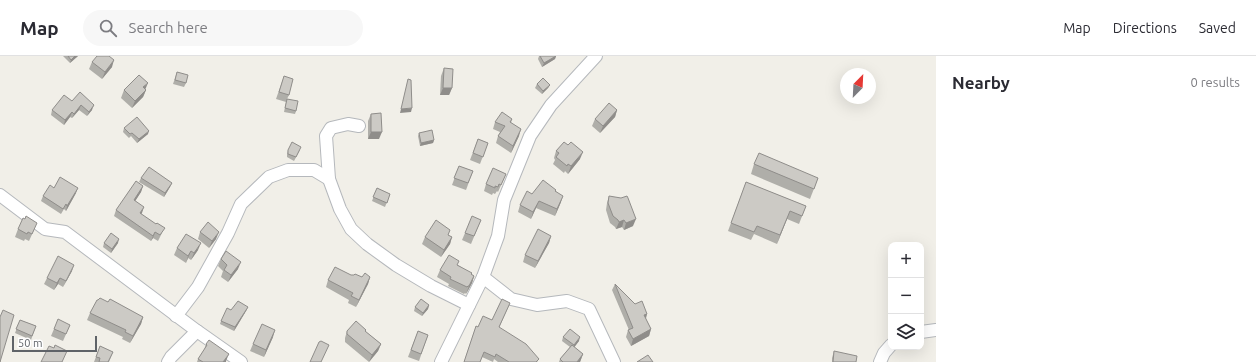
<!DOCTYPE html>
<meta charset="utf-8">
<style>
:root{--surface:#fff;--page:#f7f7f7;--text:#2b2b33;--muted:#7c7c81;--line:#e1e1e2}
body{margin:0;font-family:Ubuntu,sans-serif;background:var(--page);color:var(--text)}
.controls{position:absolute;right:12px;bottom:12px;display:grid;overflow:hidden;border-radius:8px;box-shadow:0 4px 16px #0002}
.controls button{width:36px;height:36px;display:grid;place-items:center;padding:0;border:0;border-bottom:1px solid var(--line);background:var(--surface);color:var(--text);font:20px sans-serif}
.compass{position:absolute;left:840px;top:12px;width:36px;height:36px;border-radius:50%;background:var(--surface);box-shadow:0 4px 16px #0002;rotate:24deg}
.scale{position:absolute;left:12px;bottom:10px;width:85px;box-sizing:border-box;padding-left:4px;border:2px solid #5f6368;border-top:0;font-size:11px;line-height:14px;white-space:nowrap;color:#5f6368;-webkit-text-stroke:3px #fff;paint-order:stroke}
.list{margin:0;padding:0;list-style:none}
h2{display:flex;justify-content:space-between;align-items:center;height:52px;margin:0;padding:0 16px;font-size:17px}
h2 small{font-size:13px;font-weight:400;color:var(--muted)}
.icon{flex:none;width:22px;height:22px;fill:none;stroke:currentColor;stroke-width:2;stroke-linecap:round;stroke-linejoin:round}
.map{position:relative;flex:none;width:936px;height:306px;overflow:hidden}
header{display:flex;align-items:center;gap:24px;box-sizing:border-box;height:56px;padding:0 20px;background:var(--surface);border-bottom:1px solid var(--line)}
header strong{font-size:19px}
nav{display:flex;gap:22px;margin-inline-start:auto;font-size:14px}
.search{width:280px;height:36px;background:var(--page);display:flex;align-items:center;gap:10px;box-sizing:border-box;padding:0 14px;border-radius:22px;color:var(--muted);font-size:15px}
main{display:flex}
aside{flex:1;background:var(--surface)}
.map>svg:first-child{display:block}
</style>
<header>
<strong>Map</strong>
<div class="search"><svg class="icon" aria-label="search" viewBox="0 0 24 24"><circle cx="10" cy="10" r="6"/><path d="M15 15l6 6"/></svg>Search here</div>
<nav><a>Map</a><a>Directions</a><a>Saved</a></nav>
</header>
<main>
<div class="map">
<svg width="936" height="306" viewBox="0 0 936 306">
<rect width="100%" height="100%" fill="#f1efe8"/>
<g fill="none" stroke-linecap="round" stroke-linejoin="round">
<!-- minor casing -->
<g stroke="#b5b8bc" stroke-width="14">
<g id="minor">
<path d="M359,70L348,68L331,72L326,80L329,123L340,153L351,173L367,188L396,209L431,230L469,249"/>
<path d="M0,139L45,173L65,176L197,275L241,306"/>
<path d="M483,221L511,243L537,249L567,245L589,253L614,306"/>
<path d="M176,260L198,231L228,177L241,148L269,121L288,114H314L329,123"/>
<path d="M921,276L936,274"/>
<path d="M168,306L171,301L197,275"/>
<path d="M441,306L483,221L498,180L504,144L530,80L551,49L596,0"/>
<path d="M880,306L884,297L891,289"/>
</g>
</g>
<!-- minor -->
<use href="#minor" stroke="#fff" stroke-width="12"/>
</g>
<!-- wall -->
<g fill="#afaea9">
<path d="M63,0H78L70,7Z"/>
<path d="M539,0H556L555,3L542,11L538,3Z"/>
<path d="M92,6L112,11L102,23L89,13Z"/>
<path d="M444,12L452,32L449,39H440L441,20Z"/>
<path d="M177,16L186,27L184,31L173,28Z"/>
<path d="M284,20L289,39L287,43L296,55L295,58L284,56L286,46L276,43Z"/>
<path d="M537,28L550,29L548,32L542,38L535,32Z"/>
<path d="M145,33L146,34L143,41L132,52L121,42L124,34Z"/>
<path d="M72,45L92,54L87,60L79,54L72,62L70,61L64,69L51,59L52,54Z"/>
<path d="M617,54L615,61L600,77L592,70L595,63Z"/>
<path d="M371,58L379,83H368V65Z"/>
<path d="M512,63L511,67L519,80L511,97L496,87L498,80L500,76L493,73L495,66Z"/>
<path d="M124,72L148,78L137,87L131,80L129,82L123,76Z"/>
<path d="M419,77L434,84L433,87L420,90L418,80Z"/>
<path d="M478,83L488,87L480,108L470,104Z"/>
<path d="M288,94H300L294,105L287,101V98Z"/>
<path d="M556,95L580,103L568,118L565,115L564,117L553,108L555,104L554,102Z"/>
<path d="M754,108L818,122L810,143L751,118Z"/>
<path d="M459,110L473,115L466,134L452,129Z"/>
<path d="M506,118L498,136L497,135L495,138L493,137L492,139L484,135L486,128Z"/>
<path d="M141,122L172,127L170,131L164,141L139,126Z"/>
<path d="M746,126L806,150L799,168L787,163L777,188L754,178L751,184L728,175Z"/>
<path d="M143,130L141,136L135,145L142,157L141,158L162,177L158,185L153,182L151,185L114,160L116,154Z"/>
<path d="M54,132L76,137L66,155L64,153L61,158L41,145L43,140Z"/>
<path d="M377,132L390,138L385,151L372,145Z"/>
<path d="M556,135L561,146L555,160L536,152L531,163L518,156L520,149L532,138Z"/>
<path d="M609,140L633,170L624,174L622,171L616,173L615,171L610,167L606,154L607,147Z"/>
<path d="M481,164L471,188L462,184L465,177Z"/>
<path d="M18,173L34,174L29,185L25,183L24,185L15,181Z"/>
<path d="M200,176L216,183L209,192L198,183Z"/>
<path d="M448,179L452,181L450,188L441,201L422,188L425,181Z"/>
<path d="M551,180L549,187L535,212L523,206L525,199Z"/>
<path d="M104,187H118L111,197L103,191Z"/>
<path d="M177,192L198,194L191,204L188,202L186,207L174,199Z"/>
<path d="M221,203L238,213L228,226L221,221L223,215L218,210Z"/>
<path d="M458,209L474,220L472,227L466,238L465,237L464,238L448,230L449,228L437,221L440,214Z"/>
<path d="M72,215L63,231L58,228L54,234L44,228L47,222Z"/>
<path d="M351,219L362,221H370L368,228L356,251L348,247L349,244L326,231L328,224Z"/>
<path d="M615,228L635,248L647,258L646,263L651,273L649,280L631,290L626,281L628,274H629L612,234Z"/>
<path d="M98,244L108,246L143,261L141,268L130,287L122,283L123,281L87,264L90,257Z"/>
<path d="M510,247L499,272L538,306H498L494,303L493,306L482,301L480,306H464L476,270L478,271L492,264Z"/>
<path d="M429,249L428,253L422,260L414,255L415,251Z"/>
<path d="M248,251L246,255L234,275L220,268L221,265L231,254Z"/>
<path d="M20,264L36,270L31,284L15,277Z"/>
<path d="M70,269L63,285L51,280L54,273Z"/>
<path d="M347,275H365L381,288L378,295L369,306L345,286V282Z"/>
<path d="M418,275L428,279L419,305L408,301Z"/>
<path d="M273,281L264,301L250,295L253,288Z"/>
<path d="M563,281L579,285L574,291L583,298L580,306H559L560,303L570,291L562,285Z"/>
<path d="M206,288L226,305V306H197L198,303L204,294Z"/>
<path d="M100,290L113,296L109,306H94Z"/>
<path d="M834,295L856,306H832V302Z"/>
</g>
<!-- shaded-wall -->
<g fill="#8f8d8a">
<path d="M75,0H78L70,7L71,4Z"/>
<path d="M556,0L555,3L542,11L544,7Z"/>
<path d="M114,4L112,11L102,23L105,16Z"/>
<path d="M148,27L145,34L143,31Z"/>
<path d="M550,29L548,32L542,38L543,35Z"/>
<path d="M443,32H452L449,39H440Z"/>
<path d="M146,34L143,41L132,52L135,45Z"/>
<path d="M81,49L79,54L72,62L74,58Z"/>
<path d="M94,49L92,54L87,60L89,56Z"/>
<path d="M412,52L411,56L400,57L401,53Z"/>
<path d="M617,54L615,61L600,77L603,70Z"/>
<path d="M72,56L70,61L64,69L65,64Z"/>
<path d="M521,73L519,80L511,97L513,90Z"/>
<path d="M149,75L148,78L137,87L139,83Z"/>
<path d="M371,76H382L379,83H368Z"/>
<path d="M434,84L433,87L420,90L421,87Z"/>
<path d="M583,96L580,103L568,118L571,110Z"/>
<path d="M172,127L170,131L164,141L165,137Z"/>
<path d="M143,130L141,136L132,150L134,144Z"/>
<path d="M78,132L76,137L66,155L67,150Z"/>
<path d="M563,140L561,146L555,160L557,153Z"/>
<path d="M539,145L536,152L531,163L533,156Z"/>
<path d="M144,151L142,157L137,163L140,157Z"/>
<path d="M790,155L787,163L777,188L780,179Z"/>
<path d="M636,163L633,170L624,174L626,167Z"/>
<path d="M624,164L622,171L616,173L619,166Z"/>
<path d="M155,176L153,182L151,185L153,180Z"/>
<path d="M219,176L216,183L209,192L212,185Z"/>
<path d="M551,180L549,187L535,212L538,205Z"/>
<path d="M452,181L450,188L441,201L444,194Z"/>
<path d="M119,183L118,187L111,197L112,193Z"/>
<path d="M201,187L198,194L191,204L194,197Z"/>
<path d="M191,195L188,202L186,207L188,200Z"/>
<path d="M241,206L238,213L228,226L231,219Z"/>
<path d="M74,209L72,215L63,231Z"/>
<path d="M474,220L472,227L466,238L469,230Z"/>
<path d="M370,221L368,228L356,251L359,244Z"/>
<path d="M60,222L58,228L54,234L57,227Z"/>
<path d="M429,249L428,253L422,260L423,257Z"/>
<path d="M248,251L246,255L234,275L235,271Z"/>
<path d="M647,258L645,264L644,259Z"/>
<path d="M143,261L141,268L130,287L133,280Z"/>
<path d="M651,273L649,280L631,290L633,283Z"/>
<path d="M275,274L273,281L264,301L266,294Z"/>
<path d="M580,281L579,285L573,293L574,289Z"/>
<path d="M381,288L378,295L369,306L372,299Z"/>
<path d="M229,298L226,305V306H223Z"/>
<path d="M583,298L580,306H577Z"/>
</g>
<!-- building -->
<g fill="#cccac5" stroke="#8f8d8a">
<path d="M68,0H75L71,4Z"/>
<path d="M97,0H109L114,4L105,16L92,6Z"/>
<path d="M540,0H556L544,7Z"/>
<path d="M444,12L453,13L452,32H443Z"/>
<path d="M177,16L188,19L186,27L175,24Z"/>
<path d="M139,19L148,27L143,31L146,34L135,45L124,34Z"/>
<path d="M284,20L293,23L289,39L279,36Z"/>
<path d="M543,22L550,29L543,35L537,28Z"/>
<path d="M408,23L411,24L412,52L401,53Z"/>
<path d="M80,36L94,49L89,56L81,49L74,58L72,56L65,64L52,54L64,39L72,45Z"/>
<path d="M287,43L298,45L296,55L285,52Z"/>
<path d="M609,47L617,54L603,70L595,63Z"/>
<path d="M502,56L512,63L510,66L521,73L513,90L498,80L505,70L495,66Z"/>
<path d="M381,57L382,76H371V58Z"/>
<path d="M137,61L149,75L139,83L132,77L130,78L124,72Z"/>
<path d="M432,74L434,84L421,87L419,77Z"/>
<path d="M478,83L488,87L483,101L473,97Z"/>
<path d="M292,86L301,91L296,101L288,98V94Z"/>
<path d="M564,86L568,89L571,86L583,96L571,110L568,108L567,110L556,101L559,97L556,95Z"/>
<path d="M759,97L818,122L814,133L754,108Z"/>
<path d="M459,110L473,115L468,127L454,122Z"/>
<path d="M149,111L172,127L165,137L141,122Z"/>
<path d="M493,112L506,118L501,129L499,128L498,131L495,130V132L486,128Z"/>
<path d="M60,121L78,132L67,150L66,148L63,153L43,140L50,129L54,132Z"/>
<path d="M543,124L556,134L555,135L563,140L557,153L539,145L533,156L520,149L527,135L532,138Z"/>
<path d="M136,125L143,130L134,144L144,151L140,157L156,168L157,167L165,172L160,179L155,176L153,180L116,154Z"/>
<path d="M746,126L806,150L802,160L790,155L780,179L757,170L754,176L731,167Z"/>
<path d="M377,132L390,138L387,147L373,141Z"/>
<path d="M609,140L621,142L627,140L628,142L636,163L626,167L624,164L619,166L618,164L613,160L608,147Z"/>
<path d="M26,160L37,167L32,178L28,176L27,178L18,173L23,162L25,163Z"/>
<path d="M472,160L481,164L474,180L465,177Z"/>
<path d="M436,164L450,174L448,179L452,181L444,194L425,181Z"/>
<path d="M208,166L219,176L212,185L200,176Z"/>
<path d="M538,173L551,180L538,205L525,199Z"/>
<path d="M111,177L119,183L112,193L104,187Z"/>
<path d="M186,178L201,187L194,197L191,195L188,200L177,192Z"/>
<path d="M226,195L241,206L231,219L224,214L227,209L221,203Z"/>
<path d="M449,199L459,205L457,209L472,217L471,218L474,220L469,230H468L467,231L450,223L451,221L440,214Z"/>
<path d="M58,200L74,209L66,225L60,222L57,227L47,222Z"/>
<path d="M335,211L351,219H354L355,218L362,221L365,217L370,221L359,244L351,240L353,237L328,224Z"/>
<path d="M615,228L635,248L642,245L647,258L644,259L651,273L633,283L628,274L633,272Z"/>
<path d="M100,242L108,246L110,243L143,261L133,280L125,276L126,274L90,257L97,244H98Z"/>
<path d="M421,243L429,249L423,257L415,251Z"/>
<path d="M502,243L510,247L499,271L526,288L539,303L536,306H509L496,298L495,301L484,296L480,306H464L476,270L478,271L483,260L492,264Z"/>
<path d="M238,245L248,251L235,271L221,265L227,252L231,254Z"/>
<path d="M3,254L14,259L0,306V261Z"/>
<path d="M58,263L70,269L66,278L54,273Z"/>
<path d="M20,264L36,270L32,280L16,273Z"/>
<path d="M356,265L366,274L365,275L381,288L372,299L347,278V275Z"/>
<path d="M262,268L275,274L266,294L253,288Z"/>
<path d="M570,273L580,281L574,289L563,281Z"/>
<path d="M418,275L428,279L421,298L411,294Z"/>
<path d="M209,284L229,298L223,306H203L198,303L207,289L206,288Z"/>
<path d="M321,285L329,289L321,306H310L319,286Z"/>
<path d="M55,289L67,295L62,306H41L49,290L54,292Z"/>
<path d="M572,289L583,298L577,306H563L560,303Z"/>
<path d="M100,290L113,296L108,306H99L100,302L96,301Z"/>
<path d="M834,295L857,300L856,306H833Z"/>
<path d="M648,299L653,306H637Z"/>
</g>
</svg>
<div class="controls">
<button>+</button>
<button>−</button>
<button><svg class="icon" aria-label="layers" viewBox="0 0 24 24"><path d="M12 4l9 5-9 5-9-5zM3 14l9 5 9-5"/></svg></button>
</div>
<svg class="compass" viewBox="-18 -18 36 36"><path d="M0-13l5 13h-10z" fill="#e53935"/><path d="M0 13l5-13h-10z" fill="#7c7c81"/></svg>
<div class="scale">50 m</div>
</div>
<aside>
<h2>Nearby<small>0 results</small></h2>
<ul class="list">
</ul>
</aside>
</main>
